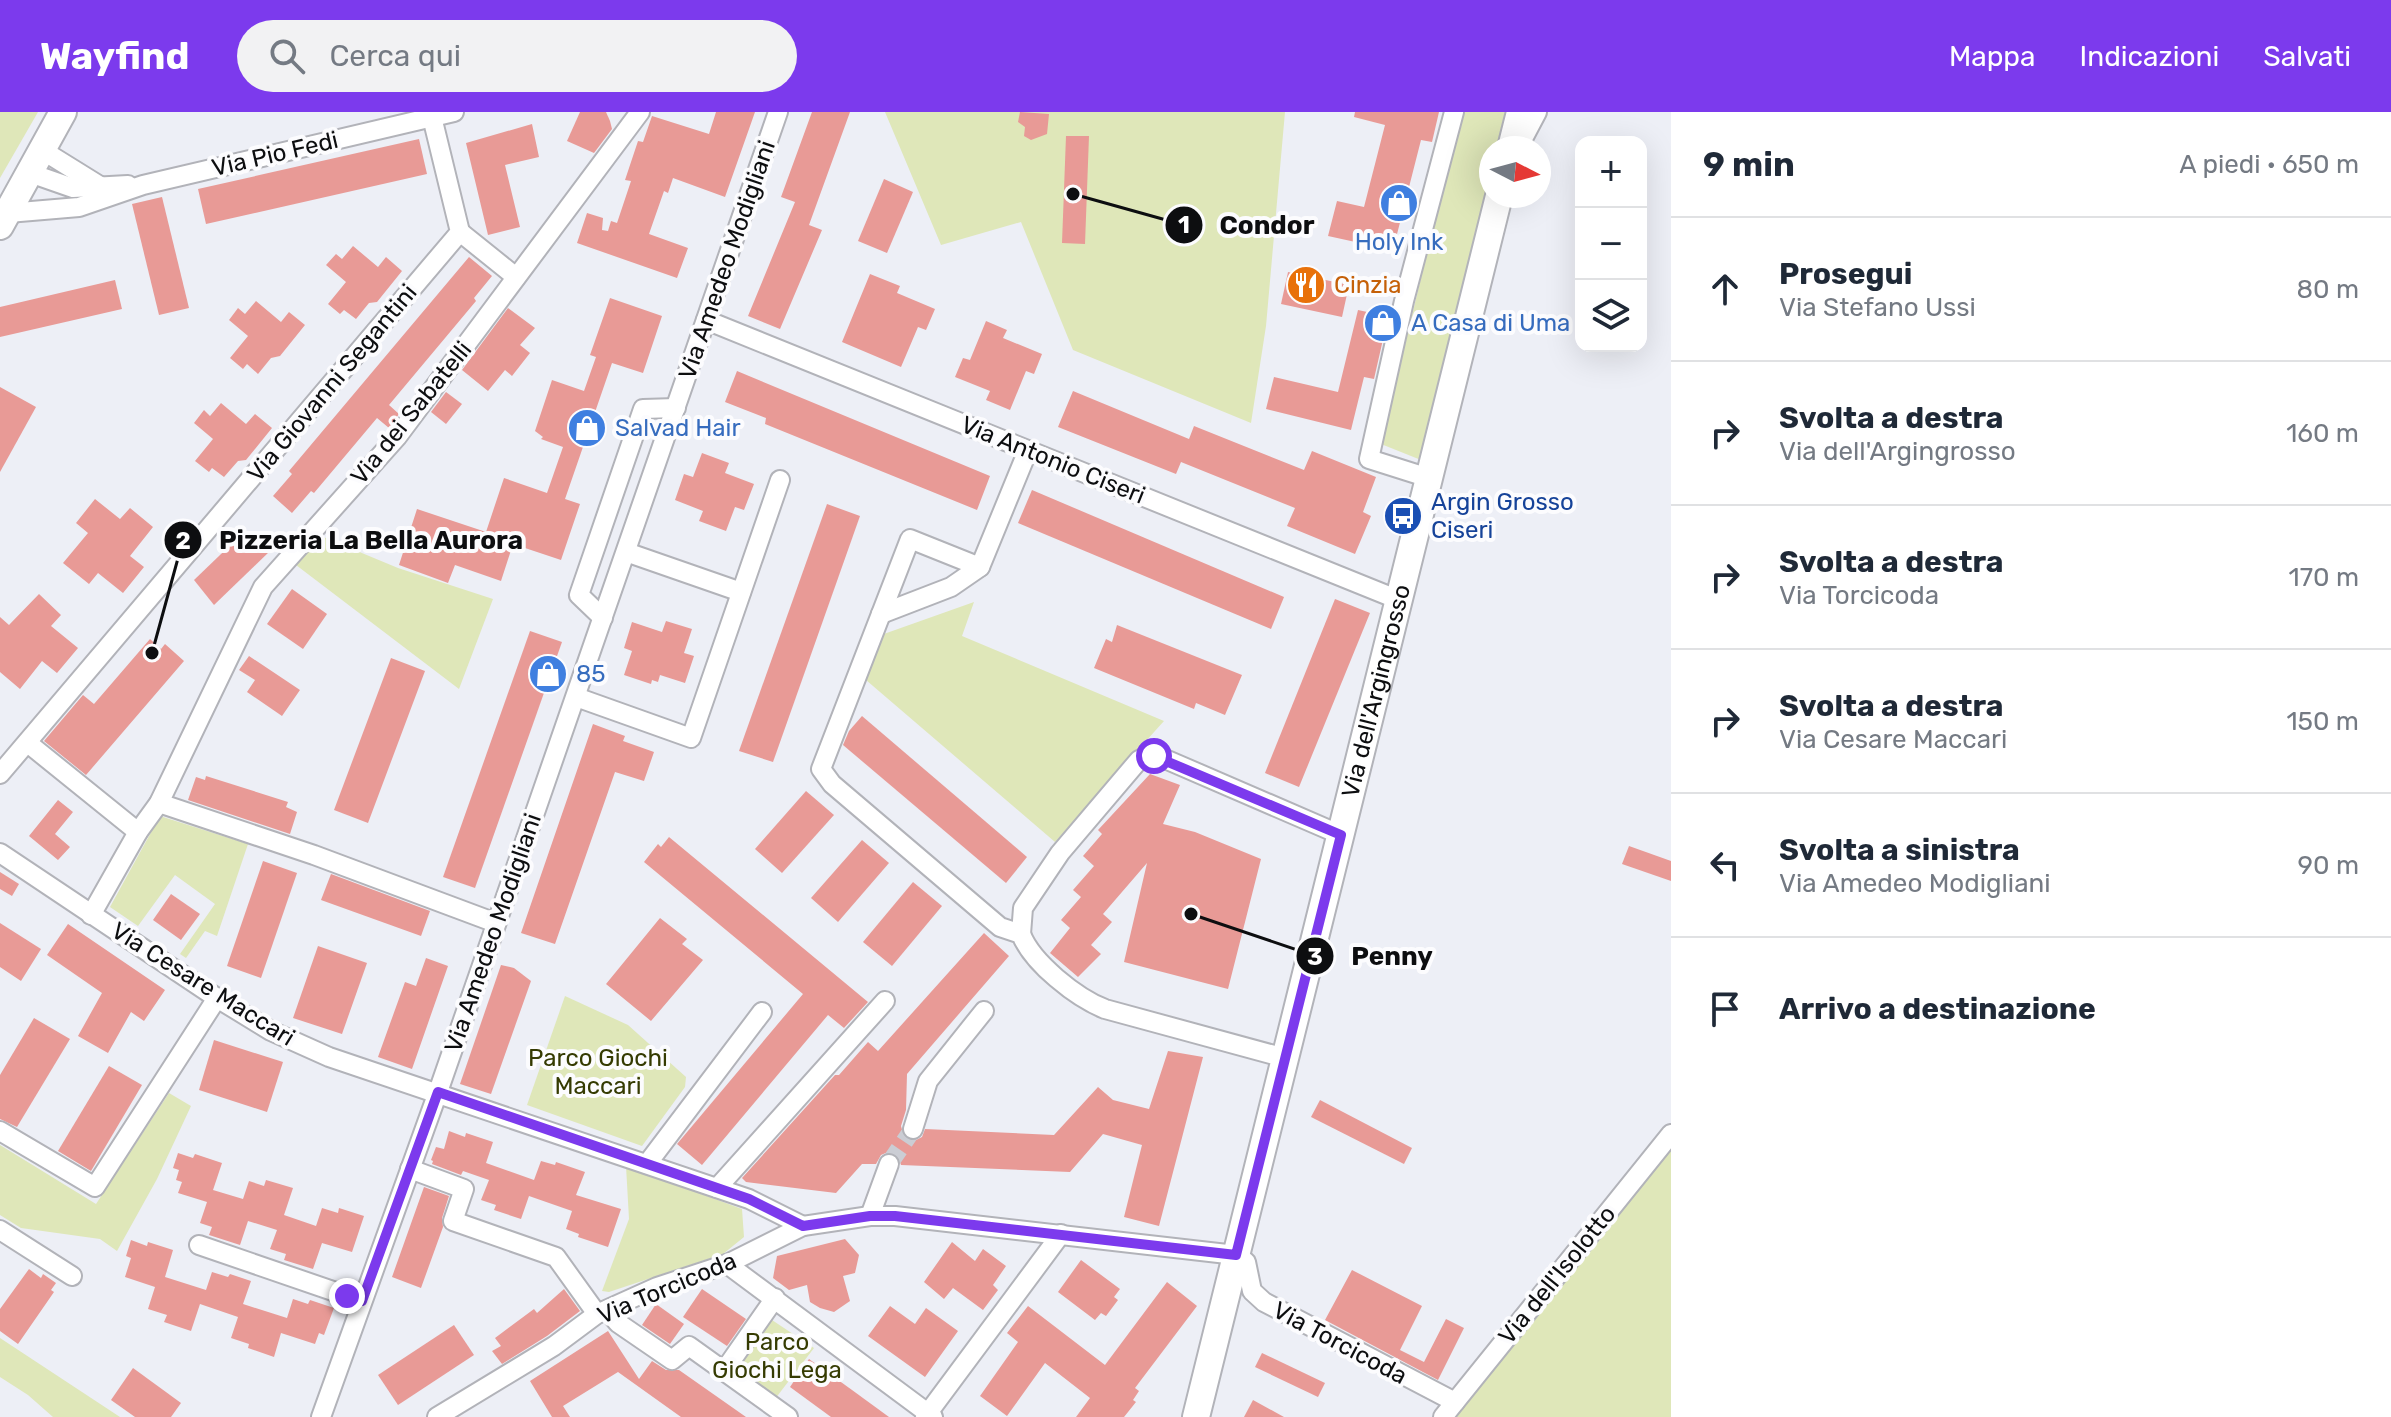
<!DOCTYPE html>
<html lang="it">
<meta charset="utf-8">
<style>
:root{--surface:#fff;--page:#f2f2f3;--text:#1f2937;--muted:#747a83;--line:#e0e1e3;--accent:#7c3aed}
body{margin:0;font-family:Rubik,sans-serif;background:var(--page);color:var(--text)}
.controls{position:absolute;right:24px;top:24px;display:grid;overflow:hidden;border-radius:16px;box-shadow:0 8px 32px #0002}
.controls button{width:72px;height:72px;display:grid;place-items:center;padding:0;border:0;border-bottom:2px solid var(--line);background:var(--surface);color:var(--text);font:40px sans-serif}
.compass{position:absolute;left:1479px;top:24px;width:72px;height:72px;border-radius:50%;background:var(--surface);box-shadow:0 8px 32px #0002;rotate:96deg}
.stop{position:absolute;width:24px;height:24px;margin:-18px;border:6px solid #7c3aed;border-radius:50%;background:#fff}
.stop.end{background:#7c3aed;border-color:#fff;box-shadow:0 2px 8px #0008}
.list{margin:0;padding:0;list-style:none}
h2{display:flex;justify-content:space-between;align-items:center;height:104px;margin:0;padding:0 32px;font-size:34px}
h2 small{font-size:26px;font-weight:400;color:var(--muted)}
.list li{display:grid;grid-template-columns:52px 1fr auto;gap:24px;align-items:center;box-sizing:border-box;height:144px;padding:0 32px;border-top:2px solid var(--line)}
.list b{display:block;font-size:30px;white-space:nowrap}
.list p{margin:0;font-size:26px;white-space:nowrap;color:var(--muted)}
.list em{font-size:26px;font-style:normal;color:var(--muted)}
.icon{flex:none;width:44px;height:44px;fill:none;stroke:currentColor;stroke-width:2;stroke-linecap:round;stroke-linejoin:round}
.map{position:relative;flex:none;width:1671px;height:1305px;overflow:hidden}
header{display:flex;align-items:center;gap:48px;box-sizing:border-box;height:112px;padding:0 40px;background:var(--accent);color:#fff}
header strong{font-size:38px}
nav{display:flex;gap:44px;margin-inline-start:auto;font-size:28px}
.search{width:560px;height:72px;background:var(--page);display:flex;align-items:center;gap:20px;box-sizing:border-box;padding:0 28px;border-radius:44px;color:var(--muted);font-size:30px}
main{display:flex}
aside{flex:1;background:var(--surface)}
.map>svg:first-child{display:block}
</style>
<header>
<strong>Wayfind</strong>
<div class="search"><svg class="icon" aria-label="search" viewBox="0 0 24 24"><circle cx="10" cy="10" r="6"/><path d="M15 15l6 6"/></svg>Cerca qui</div>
<nav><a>Mappa</a><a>Indicazioni</a><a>Salvati</a></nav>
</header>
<main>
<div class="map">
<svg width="1671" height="1305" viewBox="0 0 1671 1305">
<rect width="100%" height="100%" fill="#edeff6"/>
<!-- green -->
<g fill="#dfe7b9">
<path d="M0,0H38L0,66Z"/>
<path d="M885,0H1285L1266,214L1251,311L1073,238L1021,110L941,133Z"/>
<path d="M1461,0H1505L1496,36H1491V56L1421,348L1381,332Z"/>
<path d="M321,424L398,456L493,487L459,577L296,453Z"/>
<path d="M974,490L962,524L1164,609L1055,730L866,568L881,523Z"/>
<path d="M160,704L248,732L217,824L205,819L186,846L180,842L215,792L175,763L138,814L110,795Z"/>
<path d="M565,884L628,913L686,965L685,975L642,1034L527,993Z"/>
<path d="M169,981L191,994L157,1067L117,1139L100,1127L21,1116L0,1103V1033L96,1092Z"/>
<path d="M1671,1036V1305H1454Z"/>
<path d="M626,1054L742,1097L744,1125L723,1142L609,1180L602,1179L629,1107Z"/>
<path d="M772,1208L814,1236L775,1287L741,1263L740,1252Z"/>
<path d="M0,1226L120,1305H53L28,1283L0,1265Z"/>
</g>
<!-- building -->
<g fill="#e89a96">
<path d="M580,0H606L610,9L612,17L594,41L567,29Z"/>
<path d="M716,0H755L725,85L673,66L668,81L664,79L649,122L688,136L677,166L577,131L587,101L603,106L602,118L608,119L611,109L617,111L631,69L625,68L638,29L643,30L652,4L709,22Z"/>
<path d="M812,0H850L809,113L822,118L780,217L748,204L795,90L781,85Z"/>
<path d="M1020,0L1049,2L1047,22L1031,28L1024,24L1025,15L1018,10Z"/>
<path d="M1355,0H1439L1432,30L1421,28L1395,130L1362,122L1360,131L1328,124L1337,89L1364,95L1385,13L1354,5Z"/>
<path d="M532,12L539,45L505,53L520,115L488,123L466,31Z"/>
<path d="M1066,24H1089L1085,132L1062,131Z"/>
<path d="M419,27L427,62L206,112L198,77Z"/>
<path d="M884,67L913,80L887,141L858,129Z"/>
<path d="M162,85L189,196L159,203L132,92Z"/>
<path d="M353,134L378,155L386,145L402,159L377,190L369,191L356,207L344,198L340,202L328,192L346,170L326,153L336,142L342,147Z"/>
<path d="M469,145L492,164L474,186L476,189L389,293L399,302L389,316L377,306L314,381L311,379L292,401L273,384L292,362L289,359Z"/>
<path d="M1288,160L1349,173L1342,205L1281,192Z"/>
<path d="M870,162L900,174L897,181L935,197L926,218L918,215L901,255L842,230Z"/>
<path d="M115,168L122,197L0,225V195Z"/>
<path d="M610,186L662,204L643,261L612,251L565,387L580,392L561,448L513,432L501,469L455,453L448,471L399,453L417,397L486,420L504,366L547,381L563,335L541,327L543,325L535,319L552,268L584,279L596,245L590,243Z"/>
<path d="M256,189L281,210L289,200L305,213L280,244L271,246L258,262L247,252L243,257L230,246L248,224L229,208L238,196L245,202Z"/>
<path d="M508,196L535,216L520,233L530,241L512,264L505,258L488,279L462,258Z"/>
<path d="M1373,197L1389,201L1374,267L1364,265L1351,318L1266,297L1274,265L1338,280L1358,198L1372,201Z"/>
<path d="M986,209L1007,218L1003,226L1042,242L1034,262L1026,259L1010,298L986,288L990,279L955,265L963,246L970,248Z"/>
<path d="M737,259L990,364L977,398L765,312L766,306L725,290Z"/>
<path d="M0,275L36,295L0,360Z"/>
<path d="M1073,279L1189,327L1194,314L1304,358L1312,339L1376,365L1363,400L1371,404L1355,442L1287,414L1295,396L1181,350L1176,362L1058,315Z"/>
<path d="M446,280L462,292L446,312L431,300Z"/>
<path d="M221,291L246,312L255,302L272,316L246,348L238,349L224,365L212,356L209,360L195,349L213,327L194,311L204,298L210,304Z"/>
<path d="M702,341L729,351L725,361L754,372L744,398L735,395L726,419L699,409L703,399L675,388L684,362L693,365Z"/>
<path d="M1032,378L1284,485L1271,517L1018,411Z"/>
<path d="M95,387L120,407L130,396L153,415L130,444L144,455L123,481L98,461L89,472L63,451L88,421L76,411Z"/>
<path d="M827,392L860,404L773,650L739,639Z"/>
<path d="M245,419L270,439L214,493L194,468Z"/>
<path d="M292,477L327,502L303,537L267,512Z"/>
<path d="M39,482L61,503L51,514L78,536L57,561L42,549L20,577L0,560V505L9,513Z"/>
<path d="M1335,487L1370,501L1299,675L1265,661Z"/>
<path d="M666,509L692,517L684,541L694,544L685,571L660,563L658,570L652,568L651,572L624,563L632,539L624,536L632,510L662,520Z"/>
<path d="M1117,513L1242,563L1225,603L1196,591L1194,597L1094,556L1106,527L1112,530Z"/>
<path d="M530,519L562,530L475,776L443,765Z"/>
<path d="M150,527L161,537L165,532L184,549L86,663L44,629L83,583L94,592Z"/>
<path d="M249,544L300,578L282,604L247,580L255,568L239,558Z"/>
<path d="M391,546L425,559L368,711L334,698Z"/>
<path d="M862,604L1027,745L1006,771L843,633L849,619Z"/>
<path d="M593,612L625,624L623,629L654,640L644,669L615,660L555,832L521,821Z"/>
<path d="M1150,662L1180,673L1163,712L1195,720L1261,747L1228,877L1124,850L1147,751L1103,802L1112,810L1091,833L1101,842L1078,865L1050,841L1070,816L1061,808L1081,785L1073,778L1094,754L1083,744L1102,722L1098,718Z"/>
<path d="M206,664L288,690L286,695L297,700L290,722L188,688L196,665L205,668Z"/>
<path d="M806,679L834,703L782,761L755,737Z"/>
<path d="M58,688L73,700L55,722L70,735L58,748L29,724Z"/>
<path d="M669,725L868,890L844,916L828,903L702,1053L677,1032L803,882L644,750L658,732L661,735Z"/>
<path d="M862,728L889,751L838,810L811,786Z"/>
<path d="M1629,734L1671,749V769L1622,752Z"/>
<path d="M263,749L297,761L261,866L227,854Z"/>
<path d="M0,760L19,772L12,784L0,777Z"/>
<path d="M331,762L430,799L421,824L321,788Z"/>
<path d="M913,770L942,794L892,854L863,830Z"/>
<path d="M171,782L200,802L181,828L153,808Z"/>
<path d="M660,806L687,827L682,832L703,848L651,909L606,872Z"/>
<path d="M0,811L41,837L21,869L0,855Z"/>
<path d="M68,812L165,878L144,909L131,900L108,941L78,924L102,881L47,843Z"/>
<path d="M984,821L1009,844L907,962L906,998L901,1014L904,1024L916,1028L922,1025L925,1017L1054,1023L1098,975L1113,988L1149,997L1168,939L1203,945L1159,1114L1124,1105L1142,1033L1103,1022L1070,1060L901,1053L898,1044L888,1040L881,1043L876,1052H862L836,1081L746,1070L742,1066L835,963H839L868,930L878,939Z"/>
<path d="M318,834L367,851L342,922L293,906Z"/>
<path d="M426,846L448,854L412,957L378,945L405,870L416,874Z"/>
<path d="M501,853L514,856L531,869L491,982L460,972Z"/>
<path d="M34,906L70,927L17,1015L0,1007V963Z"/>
<path d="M214,928L283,950L267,1000L199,978Z"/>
<path d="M109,954L142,973L91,1059L58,1039Z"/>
<path d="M1320,988L1412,1036L1404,1052L1311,1005Z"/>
<path d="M449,1019L465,1025L466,1021L493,1030L486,1051L534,1068L541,1049L555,1053L556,1050L585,1060L576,1083L621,1097L608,1135L578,1125L579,1122L566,1117L572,1099L529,1084L521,1107L494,1098L496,1093L481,1088L489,1068L463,1059L461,1063L432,1052L433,1049L431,1048L436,1035L444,1037Z"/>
<path d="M178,1041L193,1046L195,1042L222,1051L213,1078L243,1087L249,1069L264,1074L266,1068L293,1076L284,1103L316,1114L322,1096L338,1101L339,1096L364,1104L352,1140L322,1131L313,1157L284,1148L286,1142L270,1137L277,1118L248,1109L240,1133L209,1123L212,1115L200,1111L207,1090L178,1081L182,1070L176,1068L179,1058L173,1056Z"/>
<path d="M424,1075L449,1084L442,1106L443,1115L421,1176L392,1165Z"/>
<path d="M845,1127L859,1143L855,1161L843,1164L850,1189L834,1200L820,1196L810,1190L807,1173L789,1178L773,1166L777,1144Z"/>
<path d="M131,1128L147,1134L148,1130L173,1138L165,1165L206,1178L212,1160L228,1165L230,1162L251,1169L243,1192L287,1206L293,1187L308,1192L310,1188L334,1196L324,1223L319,1221L315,1232L281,1221L274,1245L248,1236L249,1232L231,1226L238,1205L200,1192L191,1219L164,1210L167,1203L148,1197L155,1175L125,1165L131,1146L126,1144Z"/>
<path d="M952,1130L975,1149L983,1137L1006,1154L993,1173L998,1178L983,1198L953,1176L944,1187L924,1170Z"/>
<path d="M1081,1148L1120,1177L1114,1185L1118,1188L1106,1204L1101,1201L1095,1208L1058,1180Z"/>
<path d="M29,1157L41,1166L43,1162L56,1171L51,1178L54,1180L18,1232L0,1219V1197Z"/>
<path d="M1352,1158L1422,1194L1400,1238L1424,1250L1446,1207L1464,1216L1438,1268L1325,1208Z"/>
<path d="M1167,1170L1197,1194L1135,1276L1139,1279L1133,1288L1136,1290L1124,1305H1076L1090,1286L1045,1251L1007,1304L980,1284L1018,1230L1007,1221L1028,1194L1105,1253Z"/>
<path d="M564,1177L580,1199L547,1224L502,1252L492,1239L501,1234L495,1226L534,1197L537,1201Z"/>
<path d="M702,1177L746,1207L727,1234L683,1205Z"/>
<path d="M656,1192L684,1212L670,1232L642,1213Z"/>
<path d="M890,1194L915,1212L926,1196L958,1219L925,1265L868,1224Z"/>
<path d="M454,1213L474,1243L398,1293L378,1263Z"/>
<path d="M608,1219L639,1267L652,1249L666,1258H679L746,1305H681L618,1260L563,1294L570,1305H552L530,1269Z"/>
<path d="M1262,1241L1325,1271L1318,1285L1255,1255Z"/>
<path d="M809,1247L852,1278L889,1305H831L790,1275Z"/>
<path d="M133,1256L181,1291L171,1305H135L111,1288Z"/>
<path d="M1253,1288L1284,1305H1244Z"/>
</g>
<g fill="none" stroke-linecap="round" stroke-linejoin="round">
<!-- street-tunnel -->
<path stroke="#cbcdd4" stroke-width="18" stroke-dasharray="18 9" stroke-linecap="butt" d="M889,1052L913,1017"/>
<!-- street casing -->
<g stroke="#b2b3b9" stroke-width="22">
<g id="street">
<path d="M1518,36L1537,0"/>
<path d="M42,38L100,74"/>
<path d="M30,61L73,76L128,73"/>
<path d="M8,101L79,95L143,73L454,0"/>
<path d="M460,120L516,165"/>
<path d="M706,208L1399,488"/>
<path d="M1429,366L1369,347L1404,189L1454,0"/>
<path d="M626,440L741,480"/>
<path d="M980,455L910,427L821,657L832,672L1000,815L1021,822C1032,851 1077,886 1105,897L1285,946"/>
<path d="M881,502L951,475L980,455L1028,338"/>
<path d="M603,506L579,483L643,297L676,296"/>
<path d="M576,585L691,626L780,368"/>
<path d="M29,632L138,720"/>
<path d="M0,662L460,120L432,5"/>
<path d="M159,691L314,743L496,811"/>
<path d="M0,741L217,886L271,919L329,945L749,1087L803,1114"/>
<path d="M91,803L138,720L159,691L263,475L397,325L640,0"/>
<path d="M1021,822L1023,796L1060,741L1139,648L1149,643L1165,647L1341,723"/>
<path d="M913,1017L928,969L984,899"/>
<path d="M0,1019L95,1075L217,886"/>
<path d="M647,1052L762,900"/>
<path d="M410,1057L464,1077L453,1109L556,1145L597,1202"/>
<path d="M717,1076L885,889"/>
<path d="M870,1104L889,1052"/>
<path d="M0,1118L72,1164"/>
<path d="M199,1133L362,1189"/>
<path d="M727,1152L933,1305"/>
<path d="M607,1198L618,1211L672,1248L689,1234L788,1305"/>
<path d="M724,1259L775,1186"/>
<path d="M321,1305L438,980L778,0"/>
<path d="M437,1305L554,1234L597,1202L657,1175L727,1152L803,1114L870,1104H895L1236,1143L1246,1150L1252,1179L1264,1190L1455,1290"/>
<path d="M925,1305L1061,1122"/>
<path d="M1443,1305L1671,1022"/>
</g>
</g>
<!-- secondary casing -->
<g stroke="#b2b3b9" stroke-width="30">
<g id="secondary">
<path d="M1511,36L1520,0"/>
<path d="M0,114L63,0"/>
<path id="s1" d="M1196,1305L1499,84"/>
</g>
</g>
<!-- street -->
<use href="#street" stroke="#fff" stroke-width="18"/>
<!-- secondary -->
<use href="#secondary" stroke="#fff" stroke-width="26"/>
</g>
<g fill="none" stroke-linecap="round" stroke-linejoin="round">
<!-- route -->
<path stroke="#7c3aed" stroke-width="10" d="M347,1184L362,1189L438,980L749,1087L803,1114L870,1104H895L1236,1143L1341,723L1154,644"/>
</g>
<!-- icons -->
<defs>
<g id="shop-disc" transform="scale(2)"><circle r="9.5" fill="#3f7fe0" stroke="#fcfcfe"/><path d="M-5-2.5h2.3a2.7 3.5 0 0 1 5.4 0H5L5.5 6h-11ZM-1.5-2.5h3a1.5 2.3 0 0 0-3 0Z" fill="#fff"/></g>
<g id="restaurant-disc" transform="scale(2)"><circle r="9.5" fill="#e8710a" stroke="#fcfcfe"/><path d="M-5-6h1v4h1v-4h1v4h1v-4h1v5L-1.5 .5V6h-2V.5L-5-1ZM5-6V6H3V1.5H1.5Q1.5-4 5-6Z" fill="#fff"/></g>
<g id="bus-disc" transform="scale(2)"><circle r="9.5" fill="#1a4fb4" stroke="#fcfcfe"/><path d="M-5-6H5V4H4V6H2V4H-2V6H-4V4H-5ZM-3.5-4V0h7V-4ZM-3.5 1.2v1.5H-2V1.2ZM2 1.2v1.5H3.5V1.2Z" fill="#fff"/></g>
</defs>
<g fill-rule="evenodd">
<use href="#shop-disc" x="1399" y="91"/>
<use href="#restaurant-disc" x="1306" y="173"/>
<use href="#shop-disc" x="1383" y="211"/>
<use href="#shop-disc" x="587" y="316"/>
<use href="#bus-disc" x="1403" y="404"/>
<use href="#shop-disc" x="548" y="562"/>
</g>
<g text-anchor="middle" stroke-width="8" stroke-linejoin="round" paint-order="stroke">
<!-- street labels -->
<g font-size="24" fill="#0d0e10" stroke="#fcfcfe">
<text transform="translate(275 42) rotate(-13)" y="8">Via Pio Fedi</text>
<text transform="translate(727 148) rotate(-71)" y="8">Via Amedeo Modigliani</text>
<text transform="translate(332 271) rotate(-50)" y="8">Via Giovanni Segantini</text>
<text transform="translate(411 301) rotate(-51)" y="8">Via dei Sabatelli</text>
<text transform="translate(1053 348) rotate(22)" y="8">Via Antonio Ciseri</text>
<text dy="8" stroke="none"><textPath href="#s1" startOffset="748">Via dell'Argingrosso</textPath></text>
<text transform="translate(493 821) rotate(-71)" y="8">Via Amedeo Modigliani</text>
<text transform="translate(203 872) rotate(32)" y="8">Via Cesare Maccari</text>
<text transform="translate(1557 1163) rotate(-51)" y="8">Via dell'Isolotto</text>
<text transform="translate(667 1176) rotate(-23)" y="8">Via Torcicoda</text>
<text transform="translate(1340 1231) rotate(28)" y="8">Via Torcicoda</text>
</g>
<!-- shop labels -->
<g font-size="24" fill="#366cbe" stroke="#fcfcfe" text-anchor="start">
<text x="1399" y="138" text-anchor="middle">Holy Ink</text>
<text x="1411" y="219">A Casa di Uma</text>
<text x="615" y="324">Salvad Hair</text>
<text x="576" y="570">85</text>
</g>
<!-- food labels -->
<g font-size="24" fill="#c56008" stroke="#fcfcfe" text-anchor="start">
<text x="1334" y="181">Cinzia</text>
</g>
<!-- transit labels -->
<g font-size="24" fill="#164399" stroke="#fcfcfe" text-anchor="start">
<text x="1431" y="398">Argin Grosso<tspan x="1431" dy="28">Ciseri</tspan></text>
</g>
<!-- park labels -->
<g font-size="24" fill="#353b02" stroke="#fcfcfe">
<text x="598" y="954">Parco Giochi<tspan x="598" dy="28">Maccari</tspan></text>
<text x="777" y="1238">Parco<tspan x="777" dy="28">Giochi Lega</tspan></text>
</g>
</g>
<!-- callouts -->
<path fill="none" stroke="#0d0e10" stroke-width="3" d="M1073 82L1184 113M152 541L183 428M1191 802L1315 844"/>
<g fill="#0d0e10" stroke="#fcfcfe" stroke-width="3">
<circle cx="1073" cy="82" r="8"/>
<circle cx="152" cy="541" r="8"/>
<circle cx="1191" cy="802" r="8"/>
<circle cx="1184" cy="113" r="20"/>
<circle cx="183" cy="428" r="20"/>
<circle cx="1315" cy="844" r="20"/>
</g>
<g font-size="24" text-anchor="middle" font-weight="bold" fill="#fff">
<text x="1184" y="121">1</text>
<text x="183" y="437">2</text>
<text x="1315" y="853">3</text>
</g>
<g font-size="26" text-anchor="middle" font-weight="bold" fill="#0d0e10" stroke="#fcfcfe" stroke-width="8" stroke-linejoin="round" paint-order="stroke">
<text x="1267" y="122">Condor</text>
<text x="371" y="437">Pizzeria La Bella Aurora</text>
<text x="1392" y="853">Penny</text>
</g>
</svg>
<div class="controls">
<button>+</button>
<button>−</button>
<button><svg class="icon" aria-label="layers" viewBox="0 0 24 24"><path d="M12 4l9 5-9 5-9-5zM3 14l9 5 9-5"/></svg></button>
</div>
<svg class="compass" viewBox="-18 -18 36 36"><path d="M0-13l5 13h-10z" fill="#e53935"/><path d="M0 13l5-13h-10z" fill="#747a83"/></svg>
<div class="stop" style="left:1154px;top:644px"></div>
<div class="stop end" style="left:347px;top:1184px"></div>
</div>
<aside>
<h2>9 min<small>A piedi · 650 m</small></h2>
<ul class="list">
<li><svg class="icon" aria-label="ahead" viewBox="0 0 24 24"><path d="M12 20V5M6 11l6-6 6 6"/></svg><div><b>Prosegui</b><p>Via Stefano Ussi</p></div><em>80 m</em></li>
<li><svg class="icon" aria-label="right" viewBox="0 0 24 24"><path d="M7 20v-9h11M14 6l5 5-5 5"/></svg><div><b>Svolta a destra</b><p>Via dell'Argingrosso</p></div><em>160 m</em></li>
<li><svg class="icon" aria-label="right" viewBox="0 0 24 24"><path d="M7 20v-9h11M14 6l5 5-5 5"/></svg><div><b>Svolta a destra</b><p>Via Torcicoda</p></div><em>170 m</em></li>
<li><svg class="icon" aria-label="right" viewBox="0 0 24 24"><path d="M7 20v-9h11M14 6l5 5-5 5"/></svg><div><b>Svolta a destra</b><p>Via Cesare Maccari</p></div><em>150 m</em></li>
<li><svg class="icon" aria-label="left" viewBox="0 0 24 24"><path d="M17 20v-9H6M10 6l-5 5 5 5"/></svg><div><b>Svolta a sinistra</b><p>Via Amedeo Modigliani</p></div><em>90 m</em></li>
<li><svg class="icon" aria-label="arrive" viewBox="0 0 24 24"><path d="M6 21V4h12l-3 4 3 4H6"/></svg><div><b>Arrivo a destinazione</b></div></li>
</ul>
</aside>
</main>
